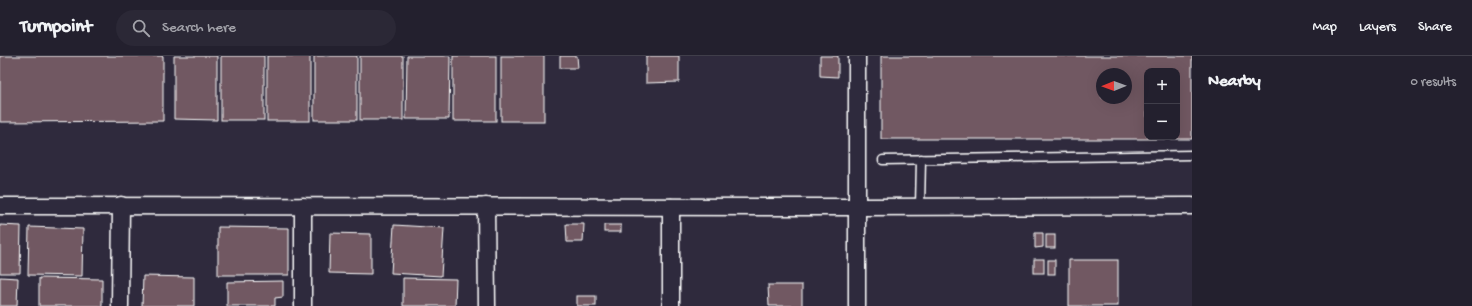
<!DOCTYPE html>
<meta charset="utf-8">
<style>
:root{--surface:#23202e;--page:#2b2836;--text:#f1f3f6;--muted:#a3a3aa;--line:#403e4a}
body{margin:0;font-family:"Gochi Hand",sans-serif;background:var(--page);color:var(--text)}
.controls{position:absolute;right:12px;top:12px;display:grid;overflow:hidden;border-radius:8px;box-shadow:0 4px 16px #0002}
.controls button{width:36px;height:36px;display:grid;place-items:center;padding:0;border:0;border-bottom:1px solid var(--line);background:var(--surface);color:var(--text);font:20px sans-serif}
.compass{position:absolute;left:1096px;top:12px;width:36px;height:36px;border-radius:50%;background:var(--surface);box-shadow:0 4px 16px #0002;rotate:269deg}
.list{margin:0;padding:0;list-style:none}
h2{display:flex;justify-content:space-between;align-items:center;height:52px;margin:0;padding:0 16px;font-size:17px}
h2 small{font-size:13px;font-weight:400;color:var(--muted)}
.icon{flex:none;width:22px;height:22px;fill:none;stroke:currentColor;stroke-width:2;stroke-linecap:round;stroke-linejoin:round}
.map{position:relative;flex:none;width:1192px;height:250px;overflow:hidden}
header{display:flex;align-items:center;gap:24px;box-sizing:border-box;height:56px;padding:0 20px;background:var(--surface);border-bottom:1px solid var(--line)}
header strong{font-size:19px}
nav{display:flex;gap:22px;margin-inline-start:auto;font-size:14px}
.search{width:280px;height:36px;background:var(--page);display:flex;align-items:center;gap:10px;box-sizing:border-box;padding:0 14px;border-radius:22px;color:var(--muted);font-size:15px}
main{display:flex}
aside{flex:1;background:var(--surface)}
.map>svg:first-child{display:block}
</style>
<header>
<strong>Turnpoint</strong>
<div class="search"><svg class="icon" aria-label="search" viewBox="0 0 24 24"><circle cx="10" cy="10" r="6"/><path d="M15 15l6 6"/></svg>Search here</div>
<nav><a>Map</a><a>Layers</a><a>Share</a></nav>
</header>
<main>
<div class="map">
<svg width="1192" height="250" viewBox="0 0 1192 250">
<rect width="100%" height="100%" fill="#2f2a3d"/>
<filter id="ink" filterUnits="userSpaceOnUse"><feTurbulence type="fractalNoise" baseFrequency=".025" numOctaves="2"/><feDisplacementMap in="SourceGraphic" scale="8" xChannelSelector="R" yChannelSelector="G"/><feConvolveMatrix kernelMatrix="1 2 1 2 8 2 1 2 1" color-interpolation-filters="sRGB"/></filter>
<g filter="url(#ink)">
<!-- building -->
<g fill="#715962" stroke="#fff" fill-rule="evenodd">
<path d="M0,0H163V65L0,66Z"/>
<path d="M174,0H217V64L174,63Z"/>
<rect x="221" y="0" width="43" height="64"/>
<rect x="267" y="0" width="43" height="65"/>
<rect x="314" y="0" width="43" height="64"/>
<rect x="360" y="0" width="43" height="64"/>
<path d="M407,0H450L449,63H406Z"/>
<rect x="453" y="0" width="43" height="65"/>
<rect x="501" y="0" width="43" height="65"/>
<path d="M560,0H577L578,12H560Z"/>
<path d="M646,0H679V26L646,27Z"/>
<path d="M820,0H838V21L820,20Z"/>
<path d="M881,0H1192V83H881ZM1147,15H1177V81H1147ZM1102,18H1126V42H1102Z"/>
<path d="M566,168H584L583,186H567Z"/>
<path d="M0,169L21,170L20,217H0Z"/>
<path d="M394,169L444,172L441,220L391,217Z"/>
<rect x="604" y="169" width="17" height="7"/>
<path d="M29,171L83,173L82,220L28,219Z"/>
<path d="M218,171L289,172V219H218Z"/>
<path d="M330,177L371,178V218L329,217Z"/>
<path d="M1035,177H1043V191L1035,192Z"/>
<rect x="1046" y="179" width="9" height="13"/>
<rect x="1034" y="203" width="10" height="14"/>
<rect x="1048" y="204" width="7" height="14"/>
<rect x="1069" y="204" width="49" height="46"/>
<path d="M143,220L194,221V250H142Z"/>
<path d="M0,221L18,222L17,250H0Z"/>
<path d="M39,222L102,223V250H39Z"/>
<path d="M403,222L456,223L455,250H403Z"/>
<path d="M283,225V241L275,242V250H227V226Z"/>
<path d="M768,229H802V250H769Z"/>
<rect x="577" y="240" width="19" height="10"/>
</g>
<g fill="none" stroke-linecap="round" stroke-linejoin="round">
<!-- service casing -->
<g stroke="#fff" stroke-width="11">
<g id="service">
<path d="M883,104L1192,99"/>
<path d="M920,151L921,103"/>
</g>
</g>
<!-- minor casing -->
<g stroke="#fff" stroke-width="19">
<g id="minor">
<path d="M0,150L857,151L1192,150"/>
<path d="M486,150L487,250"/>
<path d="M120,250L121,149"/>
<path d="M303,250V150"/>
<path d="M671,250V151"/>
<path d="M857,250V0"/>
</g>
</g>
<!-- service -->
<use href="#service" stroke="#2f2a3d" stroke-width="8"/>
<!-- minor -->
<use href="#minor" stroke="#2f2a3d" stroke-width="16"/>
</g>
</g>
</svg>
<div class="controls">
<button>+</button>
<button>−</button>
</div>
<svg class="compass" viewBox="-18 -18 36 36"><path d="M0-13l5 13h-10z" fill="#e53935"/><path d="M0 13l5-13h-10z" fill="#a3a3aa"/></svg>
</div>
<aside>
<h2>Nearby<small>0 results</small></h2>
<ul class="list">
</ul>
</aside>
</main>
